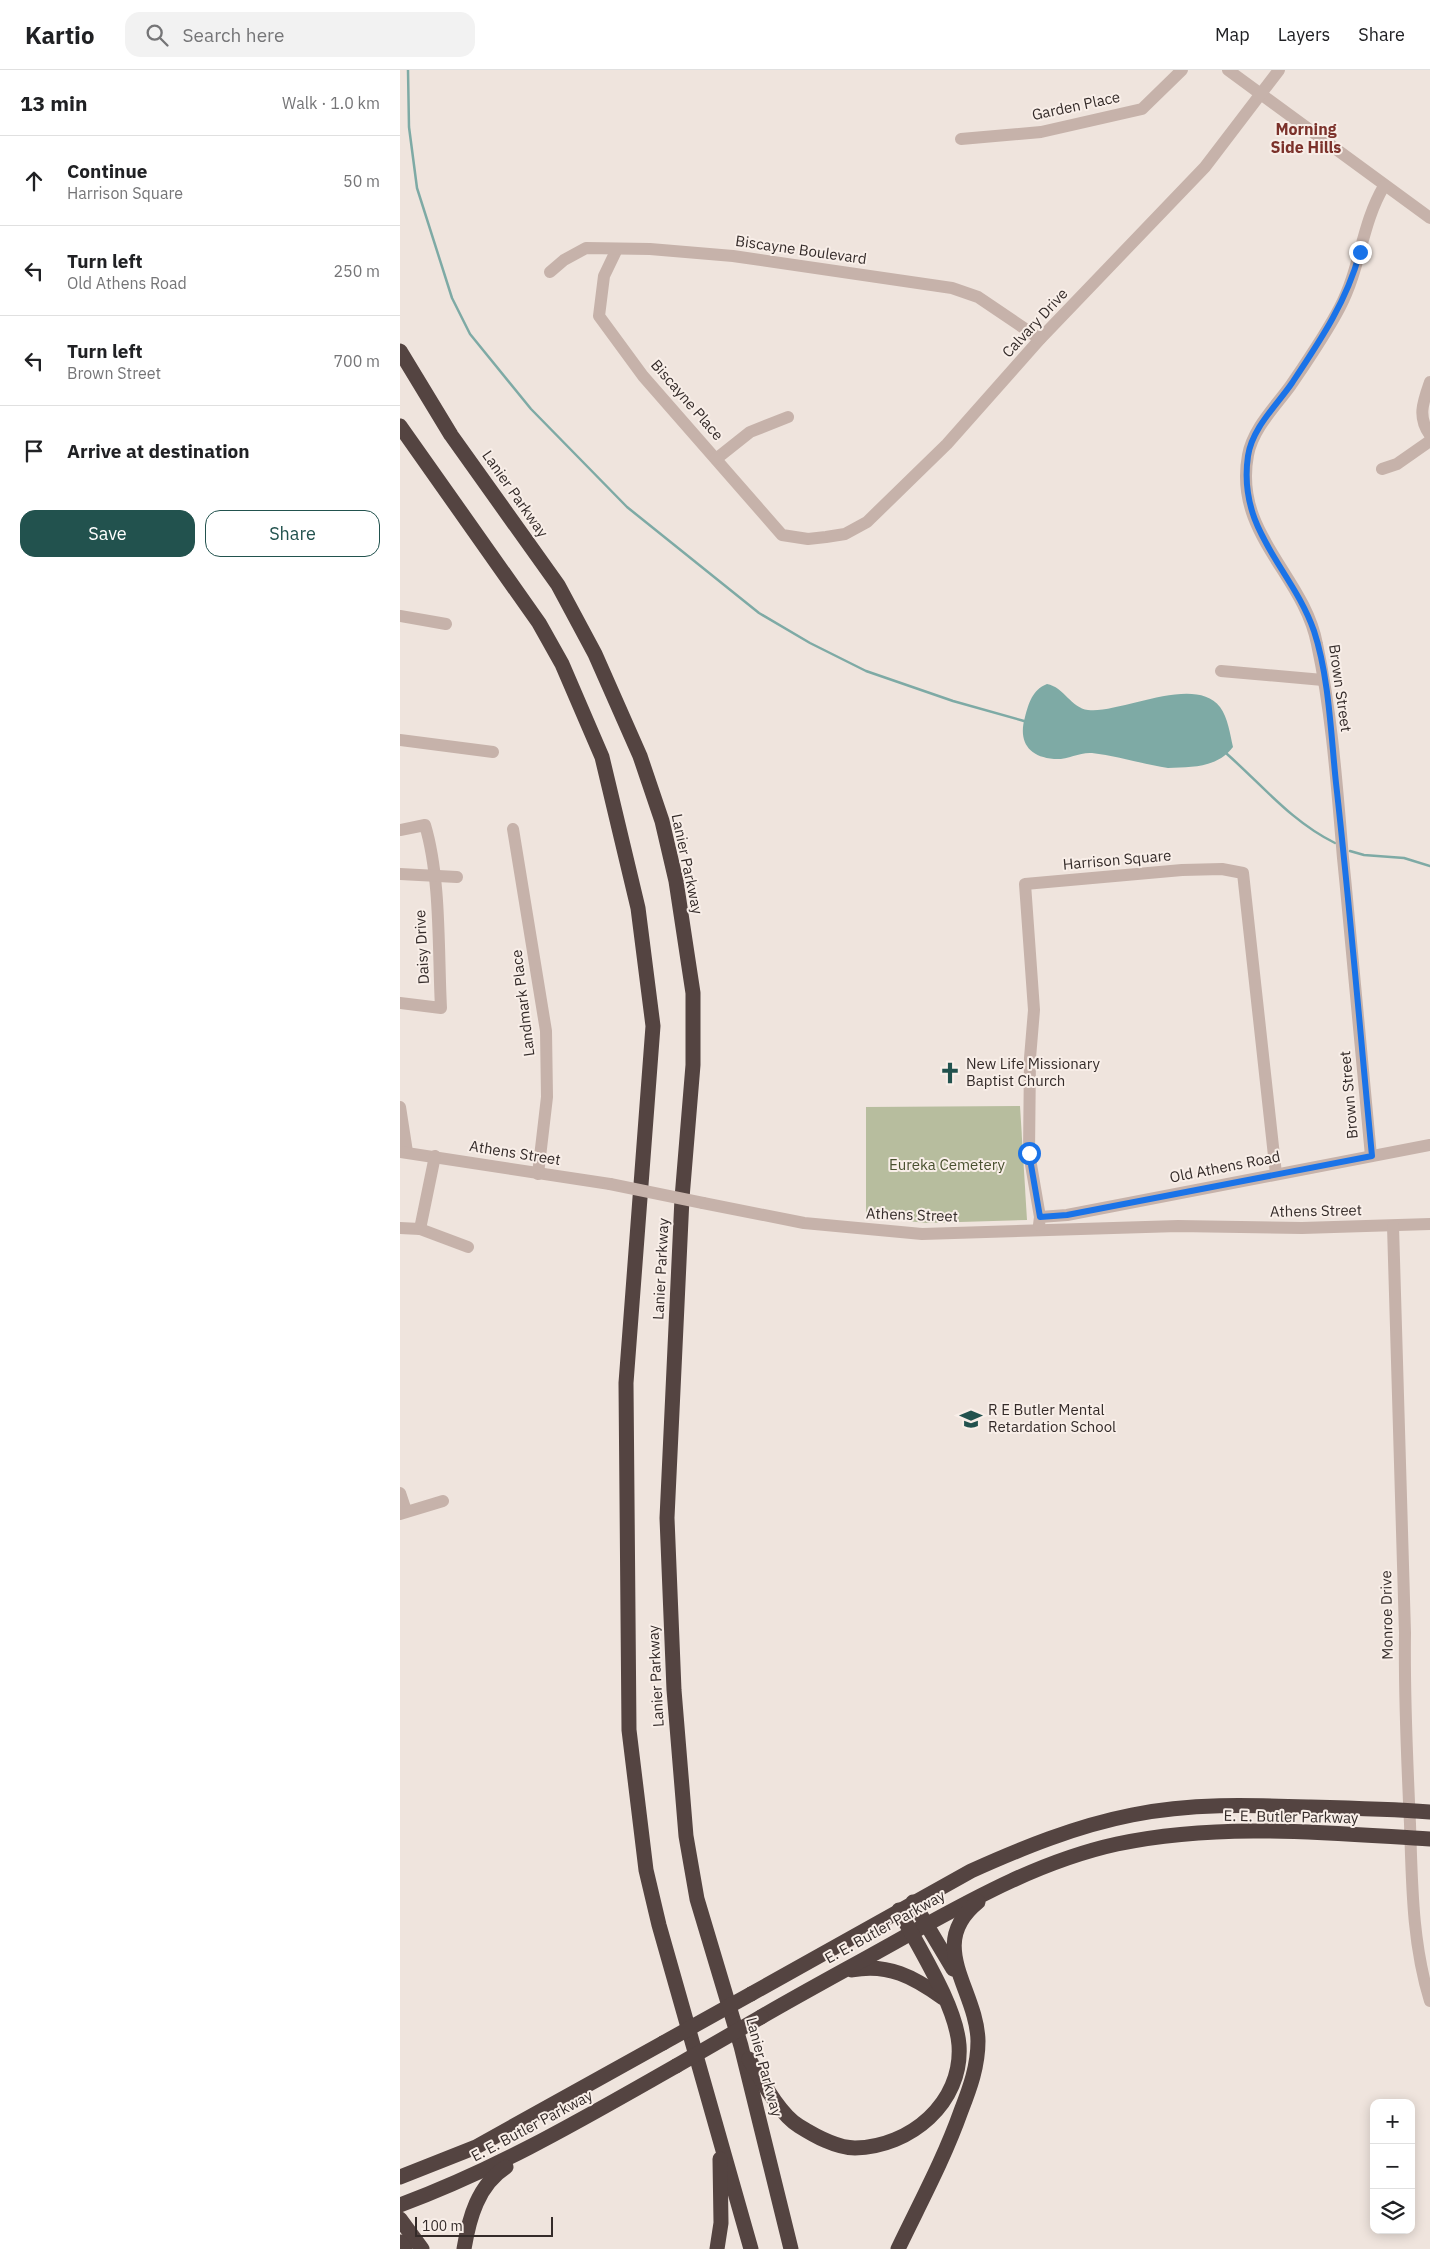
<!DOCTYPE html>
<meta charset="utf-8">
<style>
:root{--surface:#fff;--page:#f2f2f2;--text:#202124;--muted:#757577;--line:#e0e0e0;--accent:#22524e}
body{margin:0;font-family:"IBM Plex Sans",sans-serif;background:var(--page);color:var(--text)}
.controls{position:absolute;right:15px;bottom:15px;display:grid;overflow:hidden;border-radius:10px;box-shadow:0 2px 12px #0003}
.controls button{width:45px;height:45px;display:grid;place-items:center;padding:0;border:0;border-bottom:1px solid var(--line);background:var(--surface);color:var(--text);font:25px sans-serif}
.scale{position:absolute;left:15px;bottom:12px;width:138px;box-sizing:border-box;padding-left:5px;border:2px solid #342b29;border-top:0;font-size:14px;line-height:18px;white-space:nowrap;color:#342b29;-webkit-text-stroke:4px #f8eee8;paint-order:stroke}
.stop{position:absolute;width:15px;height:15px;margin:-11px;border:4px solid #1a73e8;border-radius:50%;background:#fff}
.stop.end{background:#1a73e8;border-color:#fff;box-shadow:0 1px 5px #0008}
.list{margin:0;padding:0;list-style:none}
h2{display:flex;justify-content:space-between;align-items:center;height:65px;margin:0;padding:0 20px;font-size:21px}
h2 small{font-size:16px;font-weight:400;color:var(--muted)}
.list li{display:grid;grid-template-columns:32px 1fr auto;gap:15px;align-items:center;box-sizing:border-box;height:90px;padding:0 20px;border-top:1px solid var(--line)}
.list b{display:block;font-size:19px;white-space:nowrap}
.list p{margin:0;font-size:16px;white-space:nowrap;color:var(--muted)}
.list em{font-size:16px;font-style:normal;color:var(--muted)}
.actions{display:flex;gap:10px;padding:15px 20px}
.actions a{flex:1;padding:11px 0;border:1px solid var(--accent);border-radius:15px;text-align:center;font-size:18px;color:var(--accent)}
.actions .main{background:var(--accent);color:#fff}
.icon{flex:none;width:28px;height:28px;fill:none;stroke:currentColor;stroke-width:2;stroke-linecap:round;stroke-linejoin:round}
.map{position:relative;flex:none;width:1030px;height:2179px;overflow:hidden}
header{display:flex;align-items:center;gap:30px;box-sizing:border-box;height:70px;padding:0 25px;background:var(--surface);border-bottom:1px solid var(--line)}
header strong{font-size:24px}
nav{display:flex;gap:28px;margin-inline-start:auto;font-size:18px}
.search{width:350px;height:45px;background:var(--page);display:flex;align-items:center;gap:12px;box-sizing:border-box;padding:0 18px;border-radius:15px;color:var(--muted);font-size:19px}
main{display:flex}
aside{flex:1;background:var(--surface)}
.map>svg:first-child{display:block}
</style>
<header>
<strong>Kartio</strong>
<div class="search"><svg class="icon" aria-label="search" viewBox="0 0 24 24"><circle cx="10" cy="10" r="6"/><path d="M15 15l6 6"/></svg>Search here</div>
<nav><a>Map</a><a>Layers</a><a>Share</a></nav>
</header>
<main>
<aside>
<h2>13 min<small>Walk · 1.0 km</small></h2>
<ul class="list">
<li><svg class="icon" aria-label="ahead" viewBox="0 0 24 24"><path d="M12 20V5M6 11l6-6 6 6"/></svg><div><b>Continue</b><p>Harrison Square</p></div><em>50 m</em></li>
<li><svg class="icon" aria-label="left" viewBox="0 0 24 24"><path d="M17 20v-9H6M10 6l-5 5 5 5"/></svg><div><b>Turn left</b><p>Old Athens Road</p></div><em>250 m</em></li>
<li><svg class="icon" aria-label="left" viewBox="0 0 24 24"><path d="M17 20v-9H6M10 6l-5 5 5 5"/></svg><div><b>Turn left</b><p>Brown Street</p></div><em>700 m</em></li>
<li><svg class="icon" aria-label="arrive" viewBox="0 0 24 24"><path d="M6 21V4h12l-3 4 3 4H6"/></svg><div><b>Arrive at destination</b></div></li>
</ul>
<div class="actions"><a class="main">Save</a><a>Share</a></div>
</aside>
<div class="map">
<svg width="1030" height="2179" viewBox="0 0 1030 2179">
<rect width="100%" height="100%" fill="#efe4dd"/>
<!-- green -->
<path fill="#b7bd9e" d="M620,1036L627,1150L527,1153L466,1147V1037Z"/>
<!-- water -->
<path fill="#7eaaa5" d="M647,614C664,617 671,638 688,640C721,644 794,604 820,637C828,648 830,664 833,677C817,698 792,697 768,698C743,694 717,686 692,683C679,682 668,690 654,689C628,687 618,671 625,647C629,633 632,620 647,614Z"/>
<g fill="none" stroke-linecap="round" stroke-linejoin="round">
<!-- stream -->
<g stroke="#7eaaa5" stroke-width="2.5">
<path d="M8,0L9,57L17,118L52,228L70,264L131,339L227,437L359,543L410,573L466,601L553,631L624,651"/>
<path d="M827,684C862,715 892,752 935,773"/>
<path d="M950,781L964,785L1004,788L1030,796"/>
</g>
<!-- minor -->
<g stroke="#c6b2aa" stroke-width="12">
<path d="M828,0L1030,148"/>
<path d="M561,69L641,62L742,39L782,0"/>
<path d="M216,181L204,206L199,246L243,306L382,465L408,469L426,467L445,464L467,452L547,374L640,269L805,97L879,0"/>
<path d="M150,202L164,190L186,178L250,179L333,186L552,218L578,227L640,269"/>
<path d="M1030,312C1023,332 1017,347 1030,365"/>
<path d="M316,389L350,362L388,347"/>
<path d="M982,399L997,394L1030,371"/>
<path d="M0,546L46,554"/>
<path d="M821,601L923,610"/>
<path d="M0,670L93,682"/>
<path d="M113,759L146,961L147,1027L138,1104"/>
<path d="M0,760L25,755C41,808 38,882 41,938L0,933"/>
<path d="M0,804L57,807"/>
<path d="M0,1037L7,1082"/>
<path d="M0,1082L210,1114"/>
<path d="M971,1086C962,986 953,887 943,788C937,717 932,644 917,574C904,505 833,464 848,385C853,358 876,336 891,315C908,290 926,264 940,237C961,197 961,155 984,116"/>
<path d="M303,1133L404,1153L522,1164L778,1156L902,1158L1030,1154"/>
<path d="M640,1147L629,1083L630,988L634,940L625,814L782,800L822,799L843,803L876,1104"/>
<path d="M639,1155L640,1147L667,1145L1030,1075"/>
<path d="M993,1156L1005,1563C1004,1627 1007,1690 1010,1754C1012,1813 1012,1873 1030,1931"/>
<path d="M0,1158L20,1159L68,1177"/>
<path d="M20,1159L35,1086"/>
<path d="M0,1423L6,1441"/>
<path d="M0,1444L43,1431"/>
</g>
<!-- highway -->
<g stroke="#544441" stroke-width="15">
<path d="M0,281L51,365L158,515L195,584L240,686L262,751L276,811L293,923V995L282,1128L267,1448L274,1620L286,1766L297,1829L341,1976L391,2179"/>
<path d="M0,356L139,553L162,594L202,687L238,838L253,956L226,1313L229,1660L246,1800L259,1855L351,2179"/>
<path d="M513,1832L553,1899"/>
<path d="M452,1900C488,1893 514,1907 543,1928"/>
<path d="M351,1924L571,1801C622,1778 676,1756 732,1745C791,1733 849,1735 909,1737C949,1738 990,1739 1030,1742"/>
<path d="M361,1947C411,1918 462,1891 513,1862C578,1826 644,1790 717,1774C819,1752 927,1763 1030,1769"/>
<path d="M349,1989C361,2009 379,2044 399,2056C415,2066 436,2078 455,2078C510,2077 563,2033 559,1975C556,1935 518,1877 499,1840"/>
<path d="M0,2107L76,2077L263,1973"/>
<path d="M0,2135C98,2099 186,2047 276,1996"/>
<path d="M0,2149L22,2179"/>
<path d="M0,2172L5,2179"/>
<path d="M64,2179C69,2148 78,2115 106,2097"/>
<path d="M317,2179L321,2153L320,2089"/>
<path d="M498,2179C520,2133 544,2089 561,2041C570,2018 578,1996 578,1971C577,1919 525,1875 578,1832"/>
</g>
<!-- minor-bridge -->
<path stroke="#c6b2aa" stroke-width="12" d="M210,1114L303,1133"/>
<!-- highway-bridge -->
<g stroke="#544441" stroke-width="15">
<path d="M263,1973L351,1924"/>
<path d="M276,1996L361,1947"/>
</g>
</g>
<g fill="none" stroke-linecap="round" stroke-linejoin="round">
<!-- route -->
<path stroke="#1a73e8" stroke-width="6" d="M629,1083L640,1147L667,1145L972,1086C960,961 950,837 936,713C931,666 929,606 914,561C892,498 837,461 848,386C852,358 877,335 892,313C920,271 947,231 960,182"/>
</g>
<!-- icons -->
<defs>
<g id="church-bare" transform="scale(1.725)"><path d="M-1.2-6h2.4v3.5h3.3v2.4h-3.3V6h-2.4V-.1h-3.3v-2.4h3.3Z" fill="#22524e" stroke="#f8eee8" stroke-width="2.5" paint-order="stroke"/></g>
<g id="school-bare" transform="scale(1.725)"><path d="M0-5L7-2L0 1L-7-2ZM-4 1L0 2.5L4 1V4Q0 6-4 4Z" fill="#22524e" stroke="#f8eee8" stroke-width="2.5" paint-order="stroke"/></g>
</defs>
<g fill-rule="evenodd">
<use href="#church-bare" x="550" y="1003"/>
<use href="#school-bare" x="571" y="1349"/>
</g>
<g text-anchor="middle" stroke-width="4" stroke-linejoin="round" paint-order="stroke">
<!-- street labels -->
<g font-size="15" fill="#342b29" stroke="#f8eee8">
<text transform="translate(676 36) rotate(-12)" y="5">Garden Place</text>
<text transform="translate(401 180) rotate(8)" y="5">Biscayne Boulevard</text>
<text transform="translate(635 253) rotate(-47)" y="5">Calvary Drive</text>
<text transform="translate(287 330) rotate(49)" y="5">Biscayne Place</text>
<text transform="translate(115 424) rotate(55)" y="5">Lanier Parkway</text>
<text transform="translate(940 618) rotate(82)" y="5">Brown Street</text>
<text transform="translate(717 790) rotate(-5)" y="5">Harrison Square</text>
<text transform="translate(287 794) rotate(78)" y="5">Lanier Parkway</text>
<text transform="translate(22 877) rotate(-93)" y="5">Daisy Drive</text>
<text transform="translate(123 933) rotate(-97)" y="5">Landmark Place</text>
<text transform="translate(949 1025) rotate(-95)" y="5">Brown Street</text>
<text transform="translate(115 1083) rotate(9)" y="5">Athens Street</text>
<text transform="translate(825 1097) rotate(-11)" y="5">Old Athens Road</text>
<text transform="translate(916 1141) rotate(-1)" y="5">Athens Street</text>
<text transform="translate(512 1145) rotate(2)" y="5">Athens Street</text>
<text transform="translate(261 1199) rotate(-87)" y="5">Lanier Parkway</text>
<text transform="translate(987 1545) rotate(-91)" y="5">Monroe Drive</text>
<text transform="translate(256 1606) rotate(-93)" y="5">Lanier Parkway</text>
<text transform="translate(891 1747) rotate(1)" y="5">E. E. Butler Parkway</text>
<text transform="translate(485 1857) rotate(-29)" y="5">E. E. Butler Parkway</text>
<text transform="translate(364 1997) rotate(75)" y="5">Lanier Parkway</text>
<text transform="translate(132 2056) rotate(-28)" y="5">E. E. Butler Parkway</text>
</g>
<!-- poi labels -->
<g font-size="15" fill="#342b29" stroke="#f8eee8" text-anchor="start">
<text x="566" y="999">New Life Missionary<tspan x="566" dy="17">Baptist Church</tspan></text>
<text x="588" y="1345">R E Butler Mental<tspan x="588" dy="17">Retardation School</tspan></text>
</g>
<!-- park labels -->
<g font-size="15" fill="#49502f" stroke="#f8eee8">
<text x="547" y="1100">Eureka Cemetery</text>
</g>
<!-- neighbourhood labels -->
<g font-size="16" font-weight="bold" fill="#7b312a" stroke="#f8eee8">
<text x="906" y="65">Morning<tspan x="906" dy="18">Side Hills</tspan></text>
</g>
</g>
</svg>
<div class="controls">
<button>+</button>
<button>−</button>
<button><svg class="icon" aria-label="layers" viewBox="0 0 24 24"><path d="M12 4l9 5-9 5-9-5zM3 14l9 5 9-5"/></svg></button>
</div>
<div class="scale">100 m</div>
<div class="stop" style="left:629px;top:1083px"></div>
<div class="stop end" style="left:960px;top:182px"></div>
</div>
</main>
